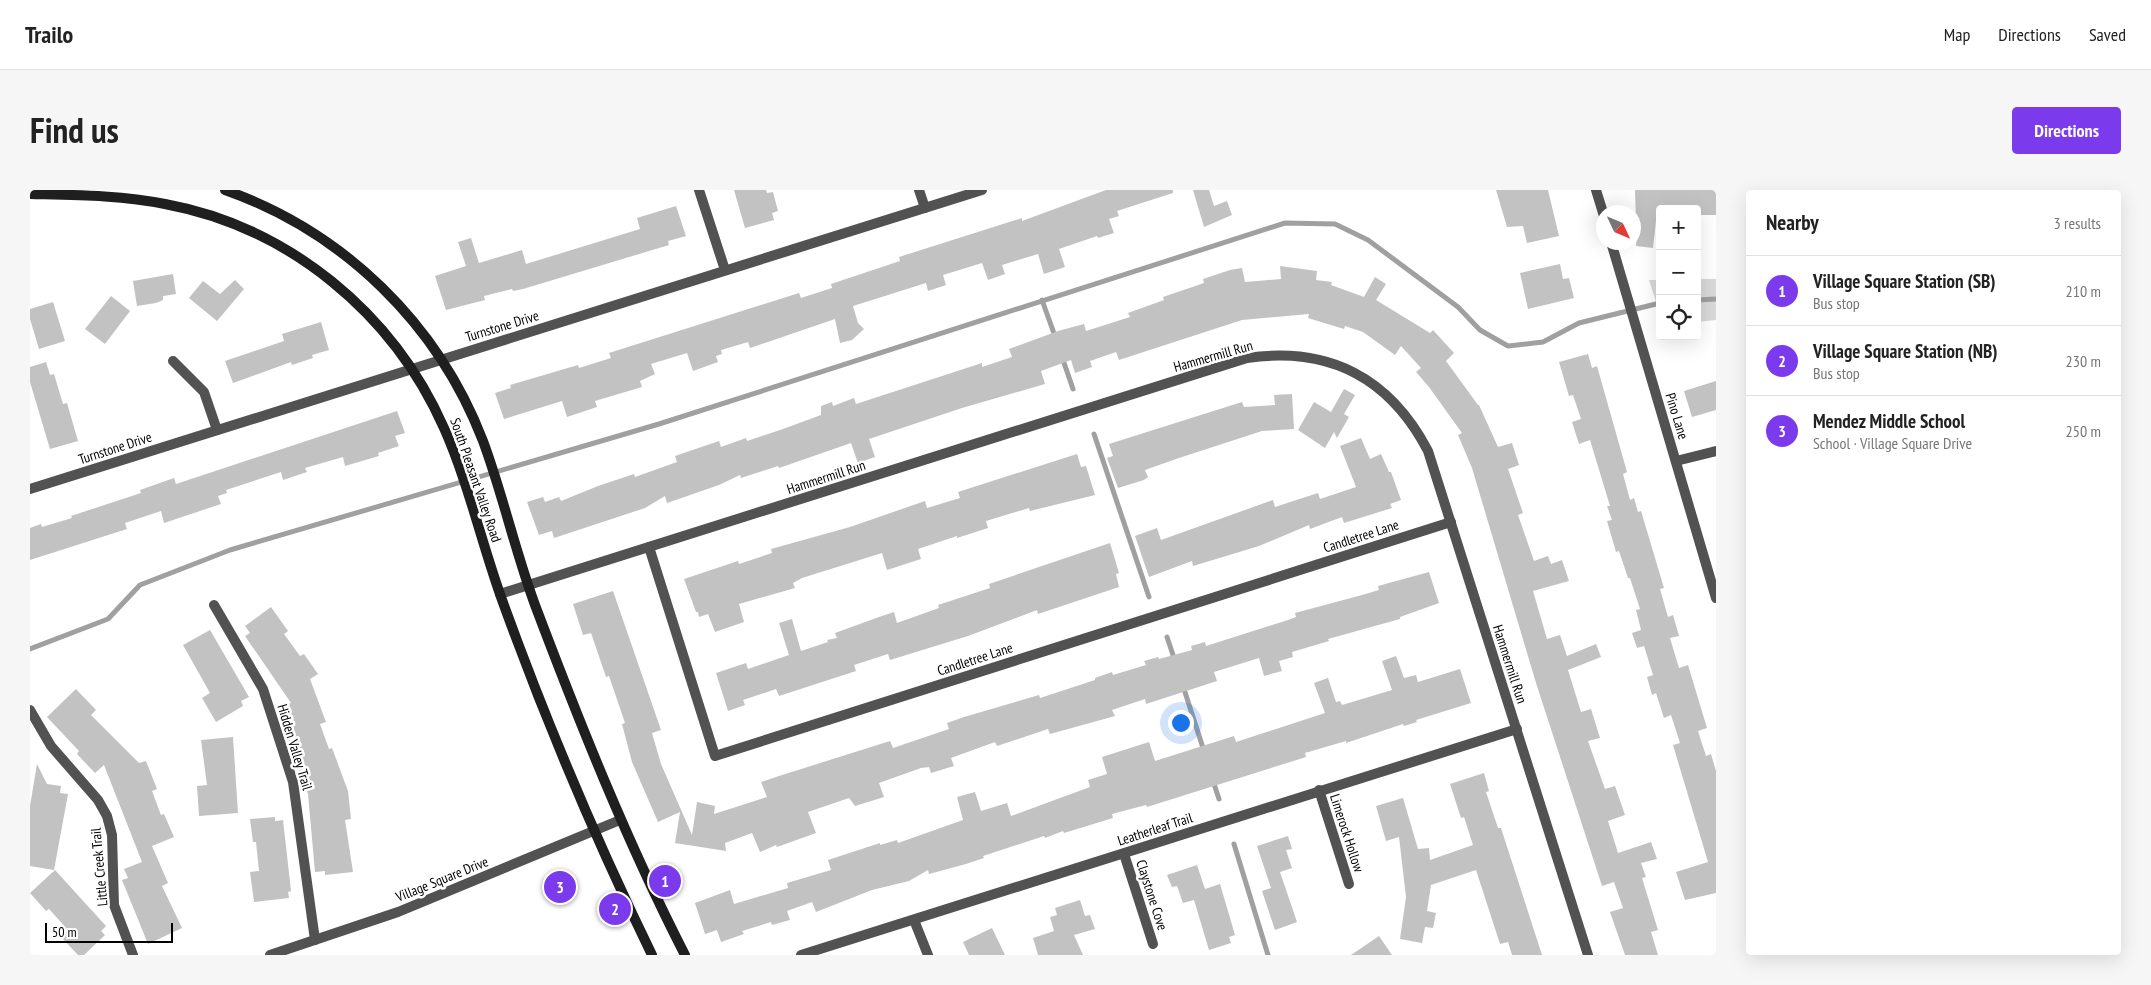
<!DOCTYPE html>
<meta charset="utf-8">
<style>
:root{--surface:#fff;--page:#f6f6f6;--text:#222;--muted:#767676;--line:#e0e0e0;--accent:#7c3aed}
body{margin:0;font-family:"PT Sans Narrow",sans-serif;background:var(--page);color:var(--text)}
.controls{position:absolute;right:15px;top:15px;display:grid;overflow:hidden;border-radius:5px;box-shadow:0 5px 20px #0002}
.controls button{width:45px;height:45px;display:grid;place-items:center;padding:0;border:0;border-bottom:1px solid var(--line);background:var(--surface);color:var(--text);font:25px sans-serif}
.compass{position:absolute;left:1566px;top:15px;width:45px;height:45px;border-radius:50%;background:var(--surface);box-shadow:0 5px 20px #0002;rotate:134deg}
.scale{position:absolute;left:15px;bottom:12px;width:128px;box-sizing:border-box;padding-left:5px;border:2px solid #000;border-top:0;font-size:14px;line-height:18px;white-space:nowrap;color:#000;-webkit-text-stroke:4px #fff;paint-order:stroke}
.you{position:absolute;left:1150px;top:532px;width:18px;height:18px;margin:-12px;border:4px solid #fff;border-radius:50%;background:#1a73e8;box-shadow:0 0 0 8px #1a73e833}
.badge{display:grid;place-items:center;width:32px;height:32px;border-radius:50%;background:var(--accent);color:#fff;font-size:16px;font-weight:700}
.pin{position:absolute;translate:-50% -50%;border:2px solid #fff;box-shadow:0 1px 5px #0006}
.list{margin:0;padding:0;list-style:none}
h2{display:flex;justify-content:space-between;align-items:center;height:65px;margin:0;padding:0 20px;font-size:21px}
h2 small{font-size:16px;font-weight:400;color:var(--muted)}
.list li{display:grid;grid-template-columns:32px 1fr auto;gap:15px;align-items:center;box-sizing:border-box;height:70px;padding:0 20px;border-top:1px solid var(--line)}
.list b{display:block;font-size:19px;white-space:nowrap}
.list p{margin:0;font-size:16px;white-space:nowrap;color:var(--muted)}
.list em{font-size:16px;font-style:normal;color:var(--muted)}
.icon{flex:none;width:28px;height:28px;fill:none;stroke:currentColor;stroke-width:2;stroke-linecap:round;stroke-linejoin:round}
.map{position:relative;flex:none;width:1686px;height:765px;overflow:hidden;border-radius:5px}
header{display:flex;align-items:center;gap:30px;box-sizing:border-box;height:70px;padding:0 25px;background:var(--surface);border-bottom:1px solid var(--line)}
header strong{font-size:24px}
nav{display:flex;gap:28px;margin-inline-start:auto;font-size:18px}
.intro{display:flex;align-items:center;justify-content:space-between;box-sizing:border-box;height:120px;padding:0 30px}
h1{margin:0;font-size:35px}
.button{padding:12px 22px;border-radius:5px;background:var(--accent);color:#fff;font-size:18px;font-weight:700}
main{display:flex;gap:30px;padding:0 30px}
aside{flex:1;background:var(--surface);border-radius:5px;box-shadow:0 5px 20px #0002}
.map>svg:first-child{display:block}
</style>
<header>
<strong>Trailo</strong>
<nav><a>Map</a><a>Directions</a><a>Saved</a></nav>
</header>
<div class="intro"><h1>Find us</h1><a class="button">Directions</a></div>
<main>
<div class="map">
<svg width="1686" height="765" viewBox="0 0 1686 765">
<rect width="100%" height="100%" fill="#fff"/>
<!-- green -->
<g fill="#d9d9d9">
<path d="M1667,89H1686V130L1667,132Z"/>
<path d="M1619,90H1630V124Z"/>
</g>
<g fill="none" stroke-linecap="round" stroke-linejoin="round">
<!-- stream -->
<g stroke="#a0a0a0" stroke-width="5">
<path d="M1012,110L1026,149"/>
<path d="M1667,110L1686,109"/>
<path d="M1032,167L1043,199"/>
<path d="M1064,244L1119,407"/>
<path d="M1137,447L1145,471"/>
<path d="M0,459L78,429L110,395L200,360L629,234L1255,33L1305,34L1338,50L1428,117L1450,140L1478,156L1513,152L1549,133L1630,113"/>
<path d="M1153,496L1174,561"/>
<path d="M1183,591L1189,609"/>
<path d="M1204,654L1238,765"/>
</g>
</g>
<!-- building -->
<g fill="#c2c2c2">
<path d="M704,0H736L737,3L743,2L748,21L742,23L744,30L715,38Z"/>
<path d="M1076,0H1143V3L1087,21L1089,26L1079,29L1084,43L1068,48L1067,46L1029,59L1035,77L1014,84L1008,64L972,75L975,84L958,90L952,73L913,85L916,95L898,101L896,93L823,116L828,133L834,139L822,150L810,153L805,129L720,158L718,152L691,160L692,164L686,166L688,172L663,181L657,163L621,174L625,184L610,191L612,197L565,211L567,217L537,227L532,211L474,229L465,203L481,198L480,195L548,175L549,178L581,168L579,163L769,103L771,108L802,98L801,94L870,71L869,67L992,28V31Z"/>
<path d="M1163,0H1179L1184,16L1197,11L1202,25L1174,37Z"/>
<path d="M1466,0H1518L1529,46L1497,53L1493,36L1477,37Z"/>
<path d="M1605,0H1686V25H1667V19H1630V31H1626L1623,58L1606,56L1608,32H1606Z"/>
<path d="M646,16L656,46L638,51L639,55L493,99L483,101L482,99L454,106L455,110L416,120L405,86L436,76L428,52L441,48L449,73L492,60L496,74L610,39L607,28Z"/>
<path d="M1530,74L1533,89L1539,88L1544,108L1498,119L1490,83Z"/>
<path d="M1250,76L1287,81L1286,90L1302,92L1301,95L1334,107L1345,87L1356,94L1346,110L1400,143L1403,140L1424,163L1416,171L1448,215H1449L1468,257L1482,253L1489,275L1478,279L1493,323L1488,325L1504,371L1518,366L1521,374L1532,370L1539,391L1503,401L1517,449L1530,445L1537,466L1566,454L1571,467L1538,480L1551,522L1561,519L1570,548L1558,551L1575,599L1585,596L1595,625L1578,631L1588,663L1621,652L1627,669L1611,673L1616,687L1612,688L1628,740L1621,742L1628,765H1595L1580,722L1593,718L1584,692L1572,696L1506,493L1442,278L1428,245L1432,243L1399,197L1386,182L1391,178L1371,156L1365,165L1333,142L1315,136L1314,139L1278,128L1279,124L1212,130L1089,170L1086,162L1060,171L1062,177L1045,183L1041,170L1011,181L1015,194L932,218L839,249L845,267L828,273L821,253L749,278L748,276L711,288L710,285L689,295L637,313L635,306L615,318L524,348L522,341L509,345L497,312L513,307L515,312L529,307L531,311L568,296L604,284L605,287L647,272L645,266L689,251L691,257L716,248L717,251L753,239L791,225V216L802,212L803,216L824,208L826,214L952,173V177L982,167L979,159L1028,141L1054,134L1056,141L1100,127L1098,123L1134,110L1133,107L1174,93L1173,89L1200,80L1212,78L1215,92L1251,89Z"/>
<path d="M143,84L146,104L133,106V110L126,113L107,116L103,91Z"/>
<path d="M205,90L214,99L187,131L159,108L173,91L190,104Z"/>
<path d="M81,106L100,121L75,154L55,139Z"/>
<path d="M23,112L35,151L9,159L0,129V119Z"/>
<path d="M291,132L299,160L282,165L283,168L262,175L261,172L203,193L195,171L254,151L252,144Z"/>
<path d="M1558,164L1562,178L1567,176L1597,282L1593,284L1600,310L1604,308L1608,322L1611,321L1634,398L1630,399L1638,427L1643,425L1649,446L1640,448L1649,478L1658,475L1677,538L1668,541L1676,566L1681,564L1686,581V703L1655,710L1646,682L1678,672L1643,555L1650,553L1641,525L1634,528L1626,503L1622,505L1617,487L1623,485L1614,456L1607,458L1602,443L1611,440L1606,420L1610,419L1600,388H1598L1589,361L1586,362L1577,331L1582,330L1577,316H1580L1560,250L1549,254L1542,232L1551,229L1543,205L1539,206L1529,172Z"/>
<path d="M16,172L20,185L24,184L33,214L37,213L48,251L20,259L0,192V177Z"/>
<path d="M1686,191V220L1662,227L1654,201Z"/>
<path d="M1314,199L1325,205L1314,224L1319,227L1307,248L1304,242L1295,258L1268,240L1284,212L1301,222Z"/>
<path d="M1262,204L1264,239L1232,241L1149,268L1115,280L1118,287L1114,290L1088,298L1077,268L1083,266L1079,254L1212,212L1214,217L1245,215L1244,205Z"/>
<path d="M367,221L375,243L365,246L369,256L348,263L349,266L315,276L313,267L275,278L277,282L253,290L251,282L196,300L197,303L188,306L191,314L134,333L131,321L95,333L97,339L0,370V338L11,334L12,337L42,328L41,326L111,303L110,300L144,288L146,294Z"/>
<path d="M1331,248L1340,269L1351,264L1359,282H1361L1371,310L1360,314L1362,318L1314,333L1312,327L1280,339L1279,335L1229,356L1163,376L1162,371L1119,387L1105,346L1127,338L1131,350L1243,310L1245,317L1288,303L1290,309L1326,297L1310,256Z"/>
<path d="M1047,264L1051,277L1056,276L1065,305L1000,321L999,318L956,331L958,338L927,348V346L888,359L891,369L857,380L852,363L772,388L763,393L765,398L709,414L714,432L685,442L678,424L669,427L668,422H666L654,389L708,371L709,374L742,363L741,359L820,337L895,311L897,318L930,308L928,302Z"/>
<path d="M1080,353L1089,383L1086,384L1089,397L1008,424L1007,420L938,446L860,470L858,464L824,475L826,481L749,506L746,499L713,510L715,515L698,521L686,483L716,473L718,479L759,465L749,433L762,429L771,461L798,452L797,450L807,448L805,443L849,427L864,422L867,433L909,418L908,415L960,398L959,394Z"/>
<path d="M1399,382L1409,413L1370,427V429L1298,449L1299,451L1262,462L1263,467L1249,471L1252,481L1234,486L1229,468L1184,482L1187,491L1116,514L1115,509L1082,520L1085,526L1020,544L1018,539L967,556L965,552L921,568L924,576L901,583L899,577L891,578L849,593L854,607L825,616L819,608L778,622L786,643L747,657L746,655L730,662L722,643L695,653L696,661L645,653L650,622L628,632L602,572L592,534L595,533L579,486L576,487L561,443L553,445L543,414L583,401L631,540L622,543L631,574L662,645L667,612L685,616L684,624L737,607L731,592L749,586L860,551L863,558L919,539L917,533L934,527L1009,505L1010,508L1065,490V488L1082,482L1083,485L1116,475L1114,471L1128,467L1129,469L1162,460L1161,456L1175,452L1176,456L1258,430L1266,427L1265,423L1332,405L1349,400L1348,396Z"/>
<path d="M241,417L258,441L254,444L270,466L274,464L288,484L280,489L296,532L290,534L299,559L302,558L318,601L321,629L315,630L323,682L295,685V681L285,682L278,604L249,524L257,521L255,515L261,513L215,446L220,443L215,436Z"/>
<path d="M180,440L219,507L211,511L213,516L186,532L172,508L180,503L153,455Z"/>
<path d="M1366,466L1374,488L1386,485L1388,492L1430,479L1441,513L1386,530L1387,532L1374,536L1373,534L1316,553V551L1275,563L1276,567L1117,617L1116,615L1082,624L1083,628L1034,643L1033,641L1015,648L1014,646L953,666L954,668L936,674L899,684L898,680L879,691L842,700L786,722L782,712L757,721L760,730L742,735L741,732L712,741L714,744L691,752L687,740L675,744L665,713L700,700L704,714L758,698L757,693L801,680L798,670L850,653V655L867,650L868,653L933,630L927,607L945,602L951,621L977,613L981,626L1060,597L1058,590L1077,584L1072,567L1119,552L1125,571L1204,546L1206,552L1295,523L1284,493L1298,488L1306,512L1310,511L1312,515L1362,500L1352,471Z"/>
<path d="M46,499L66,520L61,525L109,573L116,571L127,599L122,601L131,625L134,624L144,647L122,656L138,693L132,696L152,738L118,754L92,690L98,688L94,679L112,672L74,575L65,583L47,564L49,561L17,527Z"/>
<path d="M203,547L208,623L169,626L167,596L177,595L171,550Z"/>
<path d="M7,574L17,594L31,596L30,603L38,604L24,680L0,676V616Z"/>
<path d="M1454,583L1459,601L1456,602L1468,638H1471L1512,765H1482L1478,752L1470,754L1446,680L1401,695L1397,721L1406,723L1403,738L1395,737L1392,753L1370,749L1376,707L1369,647L1356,651L1346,616L1373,608L1388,659L1399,658L1400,670L1443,655L1434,627L1431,628L1420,594Z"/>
<path d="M245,627V631L253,630L261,701L258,702L259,708L224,712L220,682L229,681L226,652H223L220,629Z"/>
<path d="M1258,646L1262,659L1256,660L1262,678L1250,682L1267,732L1245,740L1232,701L1241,698L1227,656Z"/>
<path d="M1167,675L1175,699L1190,694L1205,745L1199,747L1201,753L1179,760L1164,710L1153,713L1147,696L1142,697L1137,685Z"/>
<path d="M25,680L76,736L71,741L75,745L54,765H48L31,747L38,740L19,719L16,721L0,703Z"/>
<path d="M1050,710L1055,726L1060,725L1065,739L1044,745L1053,765H1008L1003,748L1024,741L1020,727L1027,725L1025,718Z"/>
<path d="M962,738L975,765H939L933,752Z"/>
<path d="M1349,746L1362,765H1321Z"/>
</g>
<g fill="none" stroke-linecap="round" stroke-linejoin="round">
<!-- street -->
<g stroke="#525252" stroke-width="10">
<path d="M669,0L695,80"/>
<path d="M889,0L895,18"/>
<path d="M1566,0L1574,26"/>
<path d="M1581,52L1686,408"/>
<path d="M143,171L174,202L187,240"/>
<path d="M1646,271L1686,261"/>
<path d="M0,299L952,0"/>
<path d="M619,357L685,566L1421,332"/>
<path d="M470,404L1217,168C1299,156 1360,188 1398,261L1558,765"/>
<path d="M184,415L233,499L263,592L285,750"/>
<path d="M0,520L21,556L68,610L77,626L82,645L84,715L103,765"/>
<path d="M1289,600L1319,694"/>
<path d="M1094,664L1123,754"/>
<path d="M884,730L898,765"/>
<path d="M240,765L368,722L590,630"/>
<path d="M771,765L1487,539"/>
</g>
<!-- secondary -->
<g stroke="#1f1f1f" stroke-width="10">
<path d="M195,0C314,42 408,134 453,251C473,305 485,361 505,415C550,534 597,652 655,765"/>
<path d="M0,4C44,5 91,5 135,14C259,37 363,123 414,238C438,292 451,351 471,407C515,529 565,648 622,765"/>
</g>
</g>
<g text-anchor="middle" stroke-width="5" stroke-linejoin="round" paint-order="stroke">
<!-- street labels -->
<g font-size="14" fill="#000" stroke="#fff">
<text transform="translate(472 136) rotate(-17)" y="5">Turnstone Drive</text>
<text transform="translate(1183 166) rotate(-16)" y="5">Hammermill Run</text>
<text transform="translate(1647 226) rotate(73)" y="5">Pino Lane</text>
<text transform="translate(85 258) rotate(-18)" y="5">Turnstone Drive</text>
<text transform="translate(796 287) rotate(-18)" y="5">Hammermill Run</text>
<text transform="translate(446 290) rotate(71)" y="5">South Pleasant Valley Road</text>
<text transform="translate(1331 346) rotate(-18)" y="5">Candletree Lane</text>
<text transform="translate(945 469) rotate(-18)" y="5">Candletree Lane</text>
<text transform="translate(1480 474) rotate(72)" y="5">Hammermill Run</text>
<text transform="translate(265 557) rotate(73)" y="5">Hidden Valley Trail</text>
<text transform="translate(1125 639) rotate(-18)" y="5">Leatherleaf Trail</text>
<text transform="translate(1317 643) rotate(72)" y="5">Limerock Hollow</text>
<text transform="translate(69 677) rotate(-95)" y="5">Little Creek Trail</text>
<text transform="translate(412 689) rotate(-22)" y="5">Village Square Drive</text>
<text transform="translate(1122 705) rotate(72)" y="5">Claystone Cove</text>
</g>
</g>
</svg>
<div class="controls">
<button>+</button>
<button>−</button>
<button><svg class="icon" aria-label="locate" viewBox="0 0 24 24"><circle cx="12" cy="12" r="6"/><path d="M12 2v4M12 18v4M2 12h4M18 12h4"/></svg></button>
</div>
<svg class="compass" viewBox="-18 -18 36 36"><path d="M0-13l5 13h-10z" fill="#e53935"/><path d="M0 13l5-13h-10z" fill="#767676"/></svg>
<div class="scale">50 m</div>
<div class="you"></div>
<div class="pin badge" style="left:635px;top:691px">1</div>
<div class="pin badge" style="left:585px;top:719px">2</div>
<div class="pin badge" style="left:530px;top:697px">3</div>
</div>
<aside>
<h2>Nearby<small>3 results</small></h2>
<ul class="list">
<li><span class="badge">1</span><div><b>Village Square Station (SB)</b><p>Bus stop</p></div><em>210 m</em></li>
<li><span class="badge">2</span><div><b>Village Square Station (NB)</b><p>Bus stop</p></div><em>230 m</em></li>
<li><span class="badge">3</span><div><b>Mendez Middle School</b><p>School · Village Square Drive</p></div><em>250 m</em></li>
</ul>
</aside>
</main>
